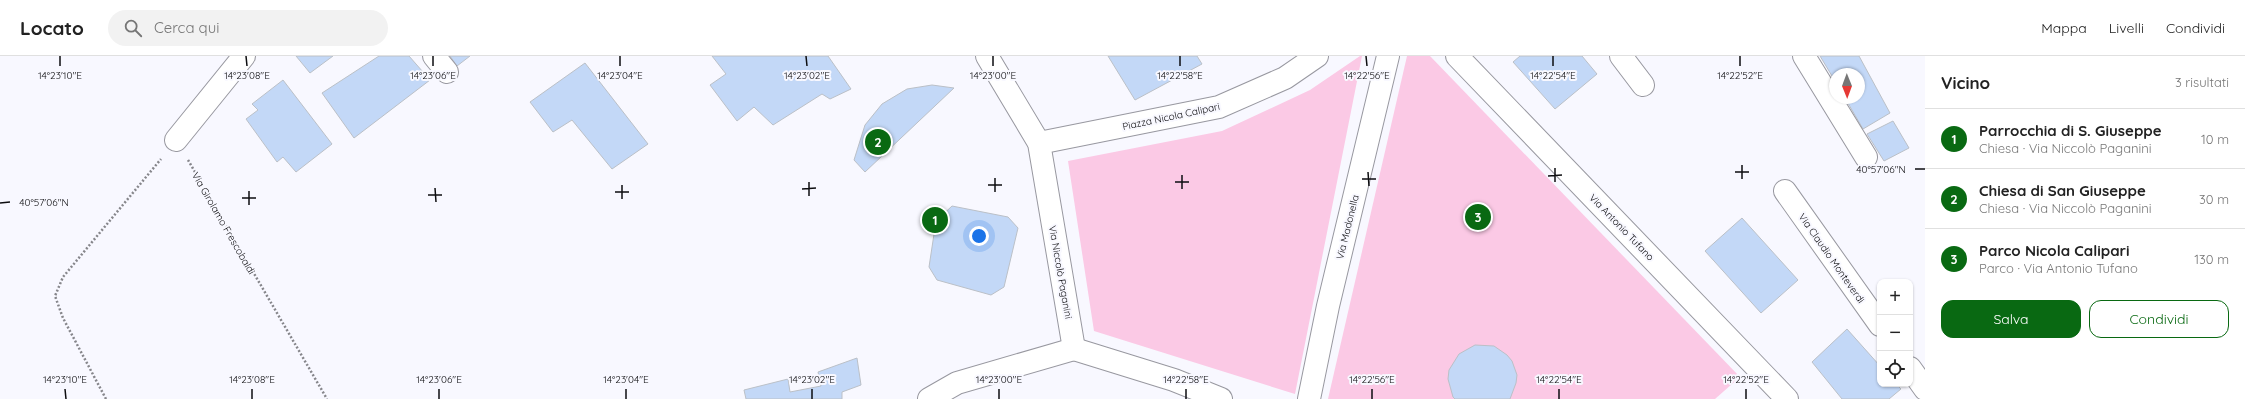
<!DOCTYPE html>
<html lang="it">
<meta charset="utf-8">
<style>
:root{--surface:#fff;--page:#f2f2f2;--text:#222;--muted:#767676;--line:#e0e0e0;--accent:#096912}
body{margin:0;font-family:Quicksand,sans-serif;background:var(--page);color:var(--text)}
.controls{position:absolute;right:12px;bottom:12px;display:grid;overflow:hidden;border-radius:8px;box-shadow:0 1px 3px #0004}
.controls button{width:36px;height:36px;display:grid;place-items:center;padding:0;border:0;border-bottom:1px solid var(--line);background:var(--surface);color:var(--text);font:20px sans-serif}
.compass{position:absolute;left:1829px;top:12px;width:36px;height:36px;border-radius:50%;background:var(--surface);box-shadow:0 1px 3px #0004;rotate:179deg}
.you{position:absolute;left:979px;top:180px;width:14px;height:14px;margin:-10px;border:3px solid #fff;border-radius:50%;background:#1a73e8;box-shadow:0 0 0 6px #1a73e833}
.badge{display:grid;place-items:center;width:26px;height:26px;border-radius:50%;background:var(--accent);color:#fff;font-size:13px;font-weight:700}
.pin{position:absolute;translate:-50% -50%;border:2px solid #fff;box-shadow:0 1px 4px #0006}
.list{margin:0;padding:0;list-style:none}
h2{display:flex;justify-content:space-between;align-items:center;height:52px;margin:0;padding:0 16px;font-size:17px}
h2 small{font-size:13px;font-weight:400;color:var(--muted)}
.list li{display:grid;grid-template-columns:26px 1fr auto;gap:12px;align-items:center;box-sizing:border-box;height:60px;padding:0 16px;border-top:1px solid var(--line)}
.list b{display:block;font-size:15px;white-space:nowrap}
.list p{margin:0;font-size:13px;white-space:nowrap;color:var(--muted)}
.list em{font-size:13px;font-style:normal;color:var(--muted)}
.actions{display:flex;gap:8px;padding:12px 16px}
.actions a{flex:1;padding:9px 0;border:1px solid var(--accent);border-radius:12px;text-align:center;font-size:14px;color:var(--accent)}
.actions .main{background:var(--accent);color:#fff}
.icon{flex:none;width:22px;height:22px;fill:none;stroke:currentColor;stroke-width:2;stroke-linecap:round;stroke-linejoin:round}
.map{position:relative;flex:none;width:1925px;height:343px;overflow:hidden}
header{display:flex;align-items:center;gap:24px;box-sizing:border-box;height:56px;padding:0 20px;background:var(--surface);border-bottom:1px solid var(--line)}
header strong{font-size:19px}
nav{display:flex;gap:22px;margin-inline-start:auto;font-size:14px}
.search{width:280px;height:36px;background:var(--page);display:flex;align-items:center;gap:10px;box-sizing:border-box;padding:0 14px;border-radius:22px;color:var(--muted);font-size:15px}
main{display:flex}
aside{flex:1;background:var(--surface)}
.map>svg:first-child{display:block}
</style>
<header>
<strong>Locato</strong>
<div class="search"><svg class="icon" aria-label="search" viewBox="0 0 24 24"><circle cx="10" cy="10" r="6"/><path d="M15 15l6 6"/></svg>Cerca qui</div>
<nav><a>Mappa</a><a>Livelli</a><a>Condividi</a></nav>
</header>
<main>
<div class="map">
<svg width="1925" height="343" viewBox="0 0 1925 343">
<rect width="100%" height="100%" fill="#f8f8ff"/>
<!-- green -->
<g fill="#fbc9e5">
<path d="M1360,0H1362L1295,338L1094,275L1068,105L1222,75L1310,34Z"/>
<path d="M1407,0H1430L1740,321L1715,343H1328Z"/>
</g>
<!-- building -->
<g fill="#c3d8f7" stroke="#bbc0c7">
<path d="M296,0H333L310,17Z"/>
<path d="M379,0H409L430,24L354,82L322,37Z"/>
<path d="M450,0H470L457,10Z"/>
<path d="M712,0H828L851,33L830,43L822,38L773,69L754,51L737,65L710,29L726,18Z"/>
<path d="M1108,0H1197L1202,8L1135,44Z"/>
<path d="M1520,0H1582L1597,18L1555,53L1513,6Z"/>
<path d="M1820,0H1859L1890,57L1863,73L1845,42H1859V18H1835V25Z"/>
<path d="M585,7L648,88L612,113L572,64L553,76L530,46Z"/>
<path d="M283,24L332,88L296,116L283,101L277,106L246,63L258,54L252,48Z"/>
<path d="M932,29L954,32L865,116L854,104L865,69L882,48L907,33Z"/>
<path d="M1893,65L1909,92L1884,105L1867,78Z"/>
<path d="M952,150L1008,161L1018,172L1004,231L991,239L937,224L929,211L936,165Z"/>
<path d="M1742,162L1798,224L1761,257L1705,195Z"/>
<path d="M1847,273L1880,310V328H1896L1901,333L1889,343H1842L1812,306Z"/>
<path d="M1475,289L1494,290L1507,299L1512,305L1517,319L1516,327L1510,343H1455L1453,341L1448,323L1449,314L1459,298Z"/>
<path d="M857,302L861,329L842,336V343H746L744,334L788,323L790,336L821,330L818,316Z"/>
</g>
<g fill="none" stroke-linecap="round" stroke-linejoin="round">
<!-- minor casing -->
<g stroke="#9898a0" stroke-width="24">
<g id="minor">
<path d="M434,0L447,16"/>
<path d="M987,0L1039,87L1074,293"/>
<path d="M1457,0L1787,343"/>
<path d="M1621,0L1643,29"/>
<path d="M1804,0L1866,101"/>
<path d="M176,84L244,0"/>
<path d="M1039,87L1219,51L1285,22L1317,0"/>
<path d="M1785,135L1880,269"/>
<path d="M1074,293L1174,324L1221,343"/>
<path d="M1910,312L1925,333"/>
<path d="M929,343L957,327L1074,293"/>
<path d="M1309,343L1328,250L1388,0"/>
</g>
</g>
<!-- path -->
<g stroke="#86868b" stroke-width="2.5" stroke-dasharray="2 2" stroke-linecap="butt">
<path d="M188,104L327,343"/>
<path d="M106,343L63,262L55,240L63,221L161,103"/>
</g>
<!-- minor -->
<use href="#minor" stroke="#fff" stroke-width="22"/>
</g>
<!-- ticks -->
<path fill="none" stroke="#0d0d10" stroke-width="1.5" d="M60,0V10M246,0L247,10M433,0V10M620,0V10M806,0L807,10M993,0V10M1180,0V10M1366,0L1367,10M1553,0V10M1740,0V10M1742,109V123M1555,112V126M1915,113H1925M1368,116L1369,130M1735,116H1749M1182,119V133M1548,120L1562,119M995,122V136M1362,123H1376M809,126V140M1175,126H1189M622,129V143M988,129H1002M435,132L436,146M802,133L816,132M249,135V149M615,136H629M428,139H442M242,142H256M0,147L10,146M65,333L66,343M252,333V343M439,333V343M626,333V343M812,333V343M999,333V343M1186,333V343M1372,333V343M1559,333V343M1746,333V343"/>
<g text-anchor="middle" stroke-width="4" stroke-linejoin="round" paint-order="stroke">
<!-- street labels -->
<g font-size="10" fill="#0d0d10" stroke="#f8f8ff">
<text transform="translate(1171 60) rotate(-12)" y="4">Piazza Nicola Calipari</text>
<text transform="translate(224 167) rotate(60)" y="4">Via Girolamo Frescobaldi</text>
<text transform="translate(1347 171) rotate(-76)" y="4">Via Madonella</text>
<text transform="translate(1622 171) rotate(46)" y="4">Via Antonio Tufano</text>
<text transform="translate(1832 202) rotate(55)" y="4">Via Claudio Monteverdi</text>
<text transform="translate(1061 216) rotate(80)" y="4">Via Niccolò Paganini</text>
</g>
</g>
<g font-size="10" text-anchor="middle" fill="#0d0d10" stroke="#f8f8ff" stroke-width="4" stroke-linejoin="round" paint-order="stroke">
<text x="60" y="23">14°23'10"E</text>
<text x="247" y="23">14°23'08"E</text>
<text x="433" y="23">14°23'06"E</text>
<text x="620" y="23">14°23'04"E</text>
<text x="807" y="23">14°23'02"E</text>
<text x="993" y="23">14°23'00"E</text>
<text x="1180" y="23">14°22'58"E</text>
<text x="1367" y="23">14°22'56"E</text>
<text x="1553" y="23">14°22'54"E</text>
<text x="1740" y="23">14°22'52"E</text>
<text x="1881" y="117">40°57'06"N</text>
<text x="44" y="150">40°57'06"N</text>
<text x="65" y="327">14°23'10"E</text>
<text x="252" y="327">14°23'08"E</text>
<text x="439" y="327">14°23'06"E</text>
<text x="626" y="327">14°23'04"E</text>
<text x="812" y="327">14°23'02"E</text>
<text x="999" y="327">14°23'00"E</text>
<text x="1186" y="327">14°22'58"E</text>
<text x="1372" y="327">14°22'56"E</text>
<text x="1559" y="327">14°22'54"E</text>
<text x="1746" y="327">14°22'52"E</text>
</g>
</svg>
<div class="controls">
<button>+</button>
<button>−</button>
<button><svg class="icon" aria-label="locate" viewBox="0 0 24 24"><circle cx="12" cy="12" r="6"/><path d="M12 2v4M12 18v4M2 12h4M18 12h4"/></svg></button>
</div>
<svg class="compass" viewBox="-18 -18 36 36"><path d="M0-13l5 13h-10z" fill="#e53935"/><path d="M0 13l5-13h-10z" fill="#767676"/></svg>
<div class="you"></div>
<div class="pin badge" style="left:935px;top:164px">1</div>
<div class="pin badge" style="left:878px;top:86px">2</div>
<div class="pin badge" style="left:1478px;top:161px">3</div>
</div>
<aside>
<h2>Vicino<small>3 risultati</small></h2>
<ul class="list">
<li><span class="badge">1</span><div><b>Parrocchia di S. Giuseppe</b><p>Chiesa · Via Niccolò Paganini</p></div><em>10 m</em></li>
<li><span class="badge">2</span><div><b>Chiesa di San Giuseppe</b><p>Chiesa · Via Niccolò Paganini</p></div><em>30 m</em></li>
<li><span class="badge">3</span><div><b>Parco Nicola Calipari</b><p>Parco · Via Antonio Tufano</p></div><em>130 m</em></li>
</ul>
<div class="actions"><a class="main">Salva</a><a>Condividi</a></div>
</aside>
</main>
